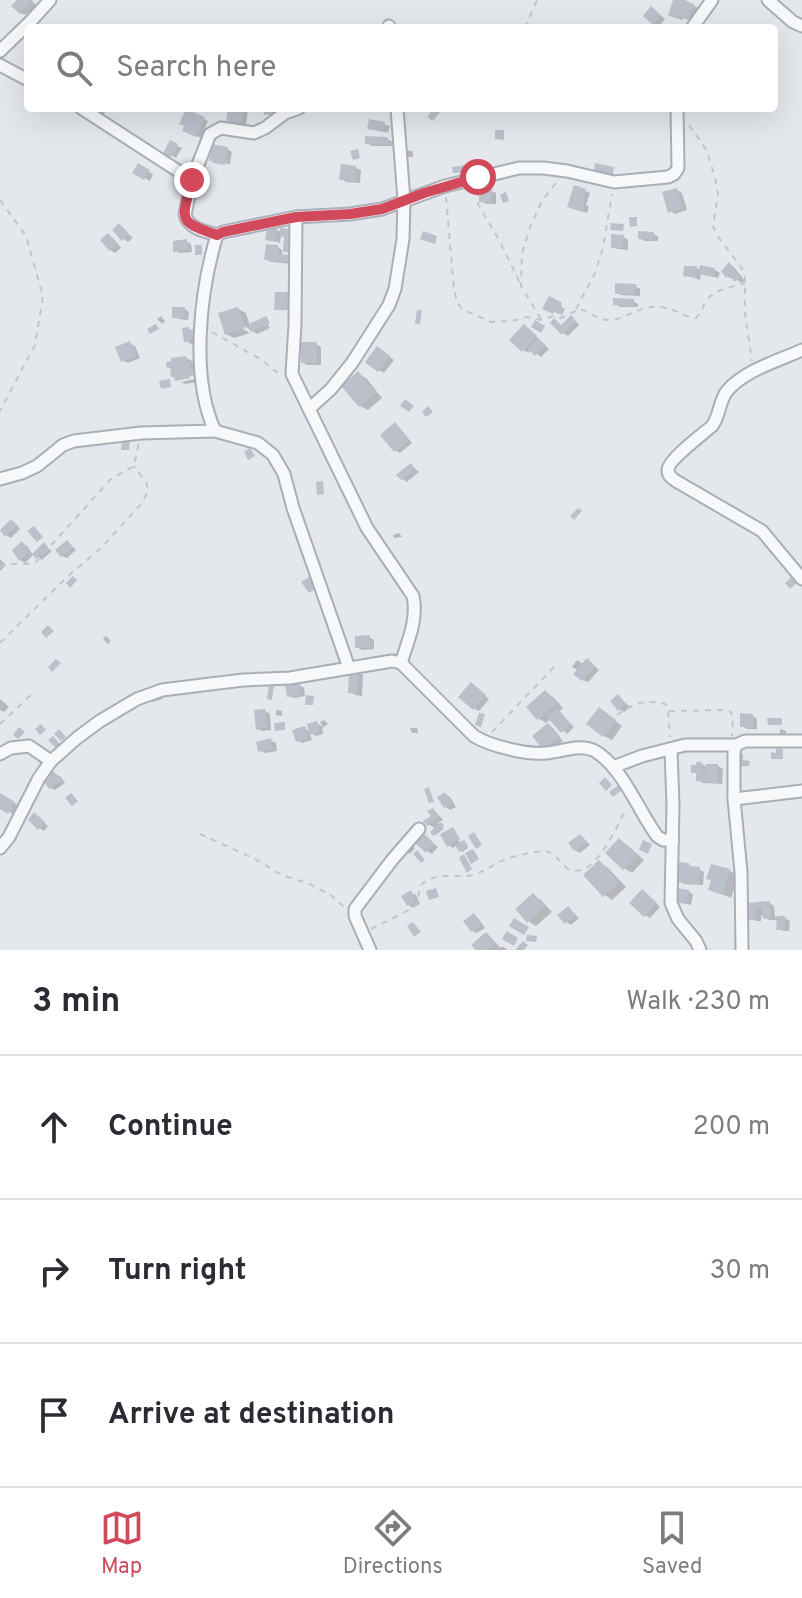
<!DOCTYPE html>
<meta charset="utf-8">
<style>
:root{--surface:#fff;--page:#f7f7f7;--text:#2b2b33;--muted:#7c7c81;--line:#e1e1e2;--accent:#d1495b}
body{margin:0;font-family:Overpass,sans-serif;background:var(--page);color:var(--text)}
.stop{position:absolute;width:24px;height:24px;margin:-18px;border:6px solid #d1495b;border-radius:50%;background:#fff}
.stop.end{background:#d1495b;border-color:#fff;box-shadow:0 2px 8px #0008}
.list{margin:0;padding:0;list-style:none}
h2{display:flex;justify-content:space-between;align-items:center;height:104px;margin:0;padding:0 32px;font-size:34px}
h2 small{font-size:26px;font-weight:400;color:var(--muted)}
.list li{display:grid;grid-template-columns:52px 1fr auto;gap:24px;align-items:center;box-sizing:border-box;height:144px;padding:0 32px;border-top:2px solid var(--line)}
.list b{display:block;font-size:30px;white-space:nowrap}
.list em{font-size:26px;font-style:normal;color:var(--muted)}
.icon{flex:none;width:44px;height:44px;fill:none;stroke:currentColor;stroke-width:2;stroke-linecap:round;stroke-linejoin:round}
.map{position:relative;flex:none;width:802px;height:950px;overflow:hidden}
.search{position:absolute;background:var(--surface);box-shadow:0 8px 32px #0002;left:24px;right:24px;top:24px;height:88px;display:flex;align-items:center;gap:20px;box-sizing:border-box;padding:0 28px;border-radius:8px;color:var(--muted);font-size:30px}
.sheet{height:536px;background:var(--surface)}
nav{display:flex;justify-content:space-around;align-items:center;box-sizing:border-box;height:112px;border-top:2px solid var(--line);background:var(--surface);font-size:22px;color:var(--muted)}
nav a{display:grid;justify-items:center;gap:4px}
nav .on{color:var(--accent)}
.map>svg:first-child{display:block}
</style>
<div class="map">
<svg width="802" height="950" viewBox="0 0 802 950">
<rect width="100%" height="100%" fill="#e4e7ec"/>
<!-- shadow -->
<g fill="#0003">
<path d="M20,0H31L36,5L26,15L21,13Z"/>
<path d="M675,0H685L698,8L693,21L683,17L682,20L675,17Z"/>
<path d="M656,12L665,19L658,27L678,28H655V24L646,16Z"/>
<path d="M95,108H108L103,115Z"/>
<path d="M230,108H244L248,110L246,126L232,124L228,121Z"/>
<path d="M204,119L208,121L201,138L189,133Z"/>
<path d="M370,121L390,126L388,133L369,128Z"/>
<path d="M388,139L400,147L393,143L392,146H372L367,143Z"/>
<path d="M171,143L182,148L176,158L166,152Z"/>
<path d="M228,149L232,152L230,164L214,162Z"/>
<path d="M403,150L413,151V157H405Z"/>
<path d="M138,166L153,174L150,181L135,172Z"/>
<path d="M356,168L361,170L360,183L346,182L342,179Z"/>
<path d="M677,190L682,193L687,210L675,214L670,211Z"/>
<path d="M491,191L496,193V204H486L481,201Z"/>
<path d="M585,191L590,193L586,205L589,207L587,213L574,209Z"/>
<path d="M119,225L133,238L128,242L114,230Z"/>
<path d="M272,228L281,232L282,230L292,231L297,234L295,254L285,251L286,238L281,235L280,243L268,239L269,230H272Z"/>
<path d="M653,234L658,236V241H645L640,238Z"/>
<path d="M108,236L113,238L121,248L115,253L110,250Z"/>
<path d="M624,237L628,240V250L618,249L613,247Z"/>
<path d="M186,241L191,244L192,252L180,253L175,251Z"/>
<path d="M278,247L282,250V256L294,260V264L271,262L266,259Z"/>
<path d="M729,265L734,267L745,281L741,283L734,277L732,279L727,276Z"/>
<path d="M696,268L701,270H715L720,273L718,278L701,273L700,280L686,275Z"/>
<path d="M635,286L640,289V296L621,295L617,292Z"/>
<path d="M633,301L638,304V307H620L615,304Z"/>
<path d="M184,309L189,312L188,320L179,319L174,317Z"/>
<path d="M238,309L246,313L250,326L266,318L268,319H265L270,328L257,334L238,322L236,325L250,333L234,338L226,334Z"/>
<path d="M161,316L165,321L162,324L157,319Z"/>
<path d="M576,321L579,325L568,336L563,333L562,327Z"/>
<path d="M188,329L198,334L199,338H194L195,343L191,344L186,341Z"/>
<path d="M529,329L549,349L541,357L531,350L528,353L524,350Z"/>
<path d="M130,344L135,346L140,358L128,363L123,360Z"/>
<path d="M316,344L321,347V365H307L302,362Z"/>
<path d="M382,351L394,360L384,373L379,370Z"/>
<path d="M186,358L194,362L198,371L192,372L197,375L177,378L173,376L172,369L168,367Z"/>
<path d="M358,374L366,378L382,398L368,410L360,406Z"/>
<path d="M200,378L198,382L185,384L181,382Z"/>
<path d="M396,425L400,428L412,443L400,453L395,450Z"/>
<path d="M411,465L419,472L407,482L402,479Z"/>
<path d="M16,524L20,529L11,538L6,535Z"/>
<path d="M399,533L402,537L394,538L393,535Z"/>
<path d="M67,542L76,550L67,558L62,556Z"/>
<path d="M22,543L27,546L33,555L44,545L52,551L42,560L34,554L25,563L20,560L14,551Z"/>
<path d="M0,559L6,565L0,571Z"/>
<path d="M106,636L111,641L108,644L103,639Z"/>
<path d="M369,637L374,640V649L362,650L357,647Z"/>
<path d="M577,660L584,665L592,664L599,670L588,682L583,680L579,671L572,667Z"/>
<path d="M358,672L363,675L362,696L355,695L350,692Z"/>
<path d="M299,685L304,688L305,696L294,698L289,696Z"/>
<path d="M476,688L489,699L479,711L474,708Z"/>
<path d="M546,692L553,697L563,708L559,712L574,727L567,734L551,719L546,723L538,718Z"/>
<path d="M161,694L163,699L152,702L150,697Z"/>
<path d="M618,696L630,707L624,712L619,709Z"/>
<path d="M0,699L9,707L4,712L0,710Z"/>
<path d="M276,710L282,711V716L276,715Z"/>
<path d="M265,711L270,714L271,730L262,731L257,728Z"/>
<path d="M607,714L622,726L612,740L604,736Z"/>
<path d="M753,716L757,719V729H747L742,726Z"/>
<path d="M324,720L328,724L322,728L323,734L316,736L309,732L312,740L302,743L297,740L304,728L311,732L316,723L323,727L320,722Z"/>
<path d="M548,725L553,728L563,741L549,751L545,749Z"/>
<path d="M410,728H417L418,733H412Z"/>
<path d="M780,729L786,731V736L780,735Z"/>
<path d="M271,741L276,743L277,751L265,753L260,750Z"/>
<path d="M702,764L708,768L718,766L723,769L722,784L703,783L698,780V774L693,771Z"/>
<path d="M53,773L61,777L65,783L55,790L51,788Z"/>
<path d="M445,794L450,797L456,807L450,810L446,807Z"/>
<path d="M1,796L19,806L14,815L0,806Z"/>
<path d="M433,810L437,813L443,820L438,823L444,828L436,835L434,834L436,829L428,824L433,816Z"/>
<path d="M39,818L48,826L44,831L39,828Z"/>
<path d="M453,829L463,849L466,843L468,848L462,852L457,845L453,848L448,845Z"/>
<path d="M581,836L590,845L580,853L575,850Z"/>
<path d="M428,839L438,847L432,854L427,851Z"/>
<path d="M620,841L627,845L644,860L632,873L624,868Z"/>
<path d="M412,846L415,848L410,854L406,851Z"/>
<path d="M599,862L607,867L626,887L612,900L605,895Z"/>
<path d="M689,865L704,872L703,885L684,884L679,881Z"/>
<path d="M712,866L730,871L738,876L731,898L710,889Z"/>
<path d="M688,891L693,894L691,905L676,901Z"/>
<path d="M411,893L416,895L420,904L413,908L408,905Z"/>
<path d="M647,894L660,907L650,918L645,915Z"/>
<path d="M533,895L541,900L552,912L536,926L528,921Z"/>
<path d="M769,903L774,906L775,917L785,918L790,921L789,931H783L778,928L779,920H769L761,915V921H756L751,919L750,905Z"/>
<path d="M568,908L579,918L571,925L567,922Z"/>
<path d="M474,916L478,918L485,928L477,933L472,931Z"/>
<path d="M486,934L501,948L502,946L508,950H478Z"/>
</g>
<!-- building -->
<g fill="#bbc0ca">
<path d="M17,0H33L20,14L11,6Z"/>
<path d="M673,0H684L694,4L688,20L678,16L677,19L668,15Z"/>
<path d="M651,6L661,15L653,25L643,16Z"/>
<rect x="653" y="25" width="23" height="3"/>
<path d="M228,108H244L241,124L226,122Z"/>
<path d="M264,108H278L279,114L264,115Z"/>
<path d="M434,108H443L433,121L427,117Z"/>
<path d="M186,109L205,117L196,137L182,131L184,126L179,124Z"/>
<path d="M369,119L385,122L383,132L367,129Z"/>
<path d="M495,130H504V140L495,139Z"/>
<path d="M365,136L388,137V145L365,144Z"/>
<path d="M170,140L178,144L171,157L163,153Z"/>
<path d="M211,144L228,147L225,165L212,163L213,161H209Z"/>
<path d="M358,149L360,158L353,160L350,151Z"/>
<path d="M138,163L150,170L144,180L132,173Z"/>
<path d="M595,163L614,167L612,180L593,176Z"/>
<path d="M341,164L356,166L355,181L339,180Z"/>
<path d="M467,165L468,172L453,173L452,167Z"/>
<path d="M574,185L586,189L582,201L585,202L582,212L567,207Z"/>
<path d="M479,188L492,189L491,203L479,202Z"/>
<path d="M677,188L683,208L668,213L662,192Z"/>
<path d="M506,192L509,201L503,203L500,195Z"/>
<path d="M629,217H637V226L630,227Z"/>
<path d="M119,223L129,234L122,241L112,230Z"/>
<path d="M611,223L624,224L623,231L610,230Z"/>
<path d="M271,226L277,227L275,242L265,240L267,228H270Z"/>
<path d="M280,228L293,229L291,252H283L284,237L279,236Z"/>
<path d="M423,231L437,236L435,244L420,239Z"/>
<path d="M638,231L654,232L653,240L638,239Z"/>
<path d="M108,233L117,245L109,251L100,240Z"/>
<path d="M611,234L624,235L623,248H611Z"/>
<path d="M187,239L188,250L173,252V241Z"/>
<path d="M266,244L278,245V254L290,255L289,262L264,260Z"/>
<rect x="195" y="245" width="7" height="10"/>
<path d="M729,262L741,277L735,282L729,275L726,278L721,271Z"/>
<path d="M700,265L715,268L714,277L698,274Z"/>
<path d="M684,266H697L696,278L683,276Z"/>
<path d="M615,283L636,284L635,294H615Z"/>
<path d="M275,292H288V296H294L293,310H274Z"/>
<path d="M549,296L561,302L562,307L565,309L562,315L554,312L553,314L542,309Z"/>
<path d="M613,298L634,299V306L613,305Z"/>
<path d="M172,307H185L184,318H172Z"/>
<path d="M238,307L245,328L225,335L218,313Z"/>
<path d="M417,310H422L420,324H415Z"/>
<path d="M571,315L576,321L562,335L550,323L554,318L561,325Z"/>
<path d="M266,316L270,323L251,332L247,325Z"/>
<path d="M535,320L545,326L541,333L531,327Z"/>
<path d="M156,324L159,329L150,334L147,329Z"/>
<path d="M524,324L537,336L522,352L509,340Z"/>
<path d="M189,327V330L194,329L195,336H191V341L184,342L182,328Z"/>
<path d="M538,338L545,345L535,356L528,349Z"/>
<path d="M130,341L136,356L121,362L115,347Z"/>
<rect x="301" y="342" width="16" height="21"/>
<path d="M377,346L390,356L378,372L365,362Z"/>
<path d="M186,356L187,362L190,361L191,367H188L189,370L192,369L193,375L190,376V378L175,381L174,377H171L170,370L173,369L172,367L167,368L166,362L171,361V358Z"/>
<path d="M358,371L376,393L359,407L341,386Z"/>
<path d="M170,379L171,387L161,389L159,381Z"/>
<path d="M405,399L414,406L409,412L400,406Z"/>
<path d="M428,406L433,412L426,417L422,412Z"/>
<path d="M395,422L409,440L394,452L380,435Z"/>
<path d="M122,439L130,440L129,450H121Z"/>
<path d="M250,448L255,456L248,460L244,452Z"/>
<path d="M411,463L415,469L401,480L396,475Z"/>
<path d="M323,481L324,494L317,495L316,482Z"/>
<path d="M578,508L582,511L574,520L570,516Z"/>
<path d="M11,519L17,525L5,537L0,530Z"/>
<path d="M34,526L43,537L37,542L27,531Z"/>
<path d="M67,540L73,547L61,557L55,550Z"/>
<path d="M22,541L29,552L19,561L12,550Z"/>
<path d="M44,542L48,547L36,559L32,554Z"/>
<path d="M312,575L319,586L309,593L301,582Z"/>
<path d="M794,575L799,581L790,589L785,583Z"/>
<path d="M73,576L77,580L70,588L66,583Z"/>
<path d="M48,625L54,631L46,638L41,632Z"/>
<path d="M370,635V647L355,648V636Z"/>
<path d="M587,658L595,666L582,681L573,674Z"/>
<path d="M56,659L61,663L52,672L48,667Z"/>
<path d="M349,670H359L357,694L348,693Z"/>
<path d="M471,682L486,695L473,710L458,697Z"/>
<path d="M300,683L301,694L287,697L285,686Z"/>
<path d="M269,685H274L272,700L267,699Z"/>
<path d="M545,690L557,703L537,720L526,707Z"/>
<path d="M618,694L626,704L618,711L610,701Z"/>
<path d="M306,695L314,696L313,705H305Z"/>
<path d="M599,707L616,720L603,737L586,724Z"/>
<path d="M557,708L571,724L561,733L547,717Z"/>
<path d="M265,709L267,728L256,730L254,710Z"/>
<path d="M479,713L485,714L481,727L475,725Z"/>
<path d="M740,713L753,714V727H740Z"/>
<path d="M767,718H782V725H768Z"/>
<path d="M317,721L320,732L310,735L307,724Z"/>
<path d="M285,722V730L275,731L274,723Z"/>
<path d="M548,723L560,737L543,750L532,736Z"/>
<path d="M41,724L46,730L40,735L35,729Z"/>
<path d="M305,726L308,738L296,742L292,730Z"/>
<path d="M19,727L25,732L18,739L13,735Z"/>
<path d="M59,729L66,737L61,741L54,734Z"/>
<path d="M53,736L61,745L57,749L48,740Z"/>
<path d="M271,738L273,749L258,752L256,742Z"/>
<path d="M776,749H783V759H771V752L776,753Z"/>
<path d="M739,753L743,754V760L750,761L749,766L737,767Z"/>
<path d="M696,762H702V771H706V764H718V783L696,781V773H691V765H696Z"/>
<path d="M53,771L62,780L49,789L41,777Z"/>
<path d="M605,777L612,785L606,791L599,783Z"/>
<path d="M618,786L622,790L613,797L609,792Z"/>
<path d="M429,787L434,802L429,803L424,789Z"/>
<path d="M445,792L452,804L444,808L437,797Z"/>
<path d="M0,793L15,802L8,814L0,809Z"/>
<path d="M71,793L78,801L72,806L65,798Z"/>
<path d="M433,808L439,817L427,826L423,821L431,816L427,811Z"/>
<path d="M34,812L45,822L38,830L28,820Z"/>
<path d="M441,822L444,826L433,836L430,832Z"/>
<path d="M453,827L460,839L447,847L440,834Z"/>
<path d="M474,832L482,845L476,849L468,836Z"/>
<path d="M423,833L434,843L426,853L415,843Z"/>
<path d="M580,834L587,842L574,851L568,843Z"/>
<path d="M619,838L637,855L623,870L605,853Z"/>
<path d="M464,840L468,847L459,852L455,845Z"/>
<path d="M643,840L652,844L648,854L639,850Z"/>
<path d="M473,849L479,859L471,864L465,853Z"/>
<path d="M417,850L425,860L421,863L413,854Z"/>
<path d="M464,854L472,869L467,873L459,858Z"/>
<path d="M599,860L619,882L603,897L583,875Z"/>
<path d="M678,862L689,863V866L700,867L699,884L677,882Z"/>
<path d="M711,864L730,869L723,895L708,890L711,880L706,879Z"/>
<path d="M436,888L439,897L429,900L426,891Z"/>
<path d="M677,888L689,890L686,904L674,902Z"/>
<path d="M642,889L657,903L644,917L629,903Z"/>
<path d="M411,890L416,901L407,906L401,896Z"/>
<path d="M533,893L545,906L527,923L515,909Z"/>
<path d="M770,901L771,918L763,919L762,907L756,908L757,919L749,920L748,903Z"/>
<path d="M568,906L576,915L565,924L557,915Z"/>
<path d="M474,913L482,925L471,932L463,921Z"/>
<path d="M777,916H785V930H776Z"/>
<path d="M514,918L529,927L524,935L509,926Z"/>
<path d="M413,922L421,932L414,937L407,926Z"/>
<path d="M507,931L518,938L514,946L502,939Z"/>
<path d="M486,932L495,942L486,950H476L471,945Z"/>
<path d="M527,935L537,936L536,942L526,941Z"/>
<path d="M523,941L528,945L524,950H515Z"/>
</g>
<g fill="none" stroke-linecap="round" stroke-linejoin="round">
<!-- minor casing -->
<g stroke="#a9aeb7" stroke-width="15">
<g id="minor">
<path d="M768,0L793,22L802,26"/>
<path d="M389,26L390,28"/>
<path d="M692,28L712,0"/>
<path d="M0,51L31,21L50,0"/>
<path d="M0,65L28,80"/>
<path d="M81,108L192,180"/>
<path d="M296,217L295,324L292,374L367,528L413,596C418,619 408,641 401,663"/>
<path d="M217,235C205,231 189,229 185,215L192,180L210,134L221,128L254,133L265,128L285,113L299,108"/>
<path d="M802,350C778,361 745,370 727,391C719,401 720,416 712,426C703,434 668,460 668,470C668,476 672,478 676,481L762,531L802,579"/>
<path d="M309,409L331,389L352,363L389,305L395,289L403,239L404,200L397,108"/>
<path d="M0,479L22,473L37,466L63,445L74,441L141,433L215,431"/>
<path d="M349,668L293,508L284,474L273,455L258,443L215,431C190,377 200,291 217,235L223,232L296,217L350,214L382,209L445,186L519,168H543L567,171L614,182L668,177L674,174L678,168L677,108"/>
<path d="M671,750L673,805L671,903L678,919L696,941L700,950"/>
<path d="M0,754L11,748L29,746L51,761"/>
<path d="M613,767L642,756L685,745H736"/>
<path d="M734,799L802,791"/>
<path d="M0,848L9,837L39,778L51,761L77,738L100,721L137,699L162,690L243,680L290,678L392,661L401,663L474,736C490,746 527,755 546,753C562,752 580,743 595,751C623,768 638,810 657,836L663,840H673"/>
<path d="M370,950L355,916V909L392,860L419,829"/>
<path d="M742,950L741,872L734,799V752L736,745L745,741H802"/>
</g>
</g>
<!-- path -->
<g stroke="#c2c5cb" stroke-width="2" stroke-dasharray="6 6" stroke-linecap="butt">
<path d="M348,28L379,26"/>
<path d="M525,28L537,0"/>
<path d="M689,125L706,149L715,177L718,195L713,226L716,234L741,267L745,275V314L752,361"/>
<path d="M477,190L478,204L499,240L521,285"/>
<path d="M446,197L454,289L457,302L462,309L491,322L512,321L526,317L542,320L553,316L561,318L580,309C589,312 600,321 610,320C625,320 639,305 659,307C673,307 683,317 696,318C701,313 703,306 707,300C714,289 733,287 745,283"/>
<path d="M0,200L26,236L43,296L35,345L0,411"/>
<path d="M576,309L595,273L603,248L612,194"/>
<path d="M541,319L521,286L522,253L531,225L542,201L558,180"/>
<path d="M212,332L262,360L275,371L282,374"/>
<path d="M0,567L6,564H33L36,562L111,479L134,466L139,442"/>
<path d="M0,643L67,577L102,547L141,504L147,493V484L134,466"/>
<path d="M669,711L725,710L731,712L733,718L732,736"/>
<path d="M617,715C635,703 643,699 665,704L668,707L670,737"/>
<path d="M0,724L34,692"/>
<path d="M492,732L555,666"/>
<path d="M200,834L255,859L282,875L310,884L332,896L345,908"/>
<path d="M371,929L411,909L417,904L420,886C434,872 449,877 466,876C481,875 493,864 506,859C515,856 533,852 542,851C554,850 559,862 567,868C593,884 618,825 626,808"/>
</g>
<!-- minor -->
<use href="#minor" stroke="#f7f8fa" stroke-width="11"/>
</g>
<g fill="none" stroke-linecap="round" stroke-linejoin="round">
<!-- route -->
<path stroke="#d1495b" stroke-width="10" d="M192,180C182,220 176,221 217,235L223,232L296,217L350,214L382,209L424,193L478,177"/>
</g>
</svg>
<div class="stop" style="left:478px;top:177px"></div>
<div class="stop end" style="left:192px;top:180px"></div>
<div class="search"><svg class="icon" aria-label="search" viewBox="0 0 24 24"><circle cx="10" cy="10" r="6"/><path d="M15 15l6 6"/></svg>Search here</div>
</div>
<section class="sheet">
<h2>3 min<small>Walk · 230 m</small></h2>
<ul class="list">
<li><svg class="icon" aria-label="ahead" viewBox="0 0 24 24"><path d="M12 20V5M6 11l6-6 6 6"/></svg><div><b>Continue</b></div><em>200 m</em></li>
<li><svg class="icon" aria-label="right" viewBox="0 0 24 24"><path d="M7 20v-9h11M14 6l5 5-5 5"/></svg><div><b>Turn right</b></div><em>30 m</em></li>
<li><svg class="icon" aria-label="arrive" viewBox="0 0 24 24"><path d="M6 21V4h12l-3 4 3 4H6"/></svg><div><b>Arrive at destination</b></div></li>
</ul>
</section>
<nav>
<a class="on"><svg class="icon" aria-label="map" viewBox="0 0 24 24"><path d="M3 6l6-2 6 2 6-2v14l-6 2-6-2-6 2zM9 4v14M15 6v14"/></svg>Map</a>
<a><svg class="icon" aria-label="directions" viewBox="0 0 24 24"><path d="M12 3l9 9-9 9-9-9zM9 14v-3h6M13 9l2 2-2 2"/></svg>Directions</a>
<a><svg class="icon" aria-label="saved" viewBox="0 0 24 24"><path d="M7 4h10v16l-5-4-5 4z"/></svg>Saved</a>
</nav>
